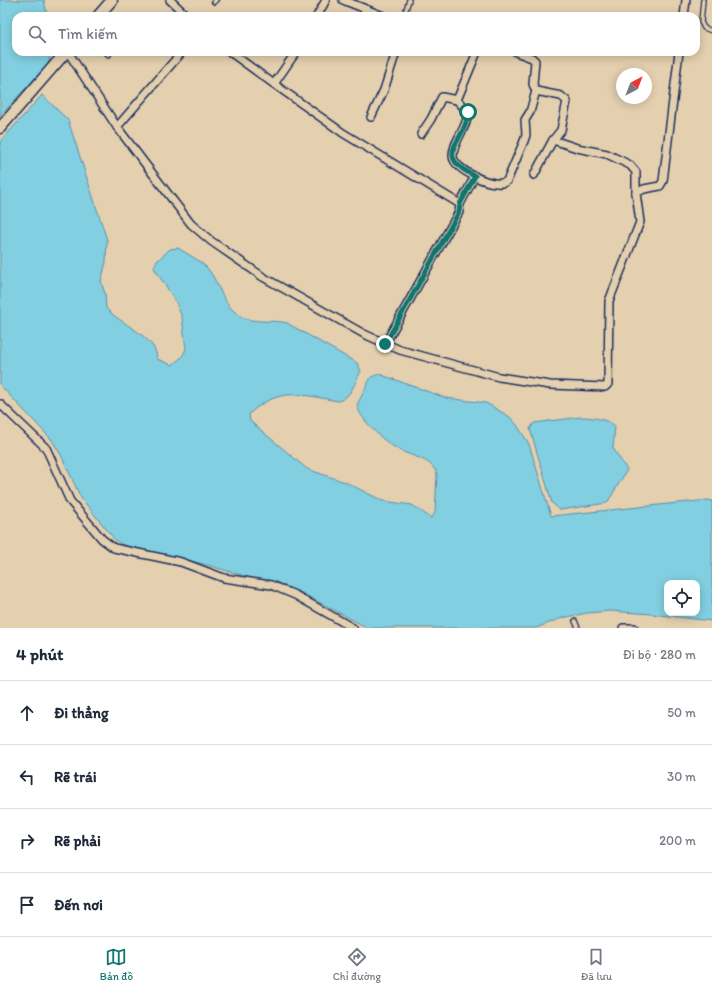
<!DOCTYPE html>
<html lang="vi">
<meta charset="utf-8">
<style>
:root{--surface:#fff;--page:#f2f2f3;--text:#1f2937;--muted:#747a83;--line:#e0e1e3;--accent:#0f766e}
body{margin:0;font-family:Itim,sans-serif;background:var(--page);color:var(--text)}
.controls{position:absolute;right:12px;bottom:12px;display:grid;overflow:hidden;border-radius:8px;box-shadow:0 2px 10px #0003}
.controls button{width:36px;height:36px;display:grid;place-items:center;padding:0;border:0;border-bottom:1px solid var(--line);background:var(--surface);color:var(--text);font:20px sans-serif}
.compass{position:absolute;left:616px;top:68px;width:36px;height:36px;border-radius:50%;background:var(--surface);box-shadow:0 2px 10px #0003;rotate:42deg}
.stop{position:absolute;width:12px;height:12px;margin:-9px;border:3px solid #0f766e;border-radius:50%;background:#fff}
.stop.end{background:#0f766e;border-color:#fff;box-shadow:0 1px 4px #0008}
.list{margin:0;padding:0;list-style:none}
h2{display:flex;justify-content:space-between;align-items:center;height:52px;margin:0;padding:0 16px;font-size:17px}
h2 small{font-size:13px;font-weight:400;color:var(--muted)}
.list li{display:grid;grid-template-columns:26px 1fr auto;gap:12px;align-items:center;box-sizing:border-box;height:64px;padding:0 16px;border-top:1px solid var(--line)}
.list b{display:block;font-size:15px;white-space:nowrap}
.list em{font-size:13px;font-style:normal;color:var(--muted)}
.icon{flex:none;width:22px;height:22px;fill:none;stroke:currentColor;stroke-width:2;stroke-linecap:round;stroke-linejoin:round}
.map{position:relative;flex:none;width:712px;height:628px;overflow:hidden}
.search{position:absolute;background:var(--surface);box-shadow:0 2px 10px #0003;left:12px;right:12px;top:12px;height:44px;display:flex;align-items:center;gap:10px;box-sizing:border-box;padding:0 14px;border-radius:12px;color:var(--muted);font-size:15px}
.sheet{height:308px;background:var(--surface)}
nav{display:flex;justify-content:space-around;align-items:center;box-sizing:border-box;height:56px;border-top:1px solid var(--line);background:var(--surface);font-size:11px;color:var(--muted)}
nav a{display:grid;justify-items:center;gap:2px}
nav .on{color:var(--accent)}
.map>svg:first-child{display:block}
</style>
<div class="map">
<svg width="712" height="628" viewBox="0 0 712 628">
<rect width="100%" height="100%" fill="#e4cfae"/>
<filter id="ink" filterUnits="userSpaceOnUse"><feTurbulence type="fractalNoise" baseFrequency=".025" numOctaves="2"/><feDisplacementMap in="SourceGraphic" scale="8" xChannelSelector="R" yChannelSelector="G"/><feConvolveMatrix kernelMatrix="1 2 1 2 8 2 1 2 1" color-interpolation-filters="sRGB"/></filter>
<g filter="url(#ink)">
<!-- water -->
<g fill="#81cfe0" stroke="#588fac" fill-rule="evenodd">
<path d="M0,0H44L47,16H16V52H48L50,57L48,64L0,116Z"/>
<path d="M42,95L68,120L107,240L106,262L101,281L105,294L106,308C119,324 157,336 157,359L172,365L182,357L186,349L182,317L175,300L154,268L156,262L170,249L178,248C187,254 200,260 208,269C220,284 223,307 242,317C256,324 272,319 287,323L357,363L361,371C355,382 351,398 338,401C302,395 280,386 249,414L250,421L307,469L345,482L383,501L412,505L431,518L435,513L437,474C431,457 409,457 396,448C384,442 359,418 357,405L371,377L379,374L446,398L486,403L510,417L517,425L529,444L551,516L708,500L712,501V621L651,614L610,611L587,613L562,618L536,628H368L300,592L200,563L123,545L115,540L81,498L61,455L52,440L0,385V142ZM667,583H697V613H667Z"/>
<path d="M581,417C592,417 607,419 615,426L613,448L627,470L607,503L560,510L552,503L530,429L534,423Z"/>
</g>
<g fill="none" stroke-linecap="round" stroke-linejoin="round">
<!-- service casing -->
<g stroke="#1b2f5e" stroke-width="6">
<g id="service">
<path d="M703,0L701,22L704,28L712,31"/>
<path d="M214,2L216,0"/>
<path d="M404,16L409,0"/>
<path d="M105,52L109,55"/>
<path d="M575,621L578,628"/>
</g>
</g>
<!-- minor casing -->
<g stroke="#1b2f5e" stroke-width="10">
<g id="minor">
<path d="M170,0L187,16"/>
<path d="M343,0L383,16"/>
<path d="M317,16L326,0"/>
<path d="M684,16L686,0"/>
<path d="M68,52L117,127L191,224L211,241L263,277L364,334L400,350L499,377L550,385L605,387L608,384L609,301L640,222L636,193L644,189L660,186L663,181L679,52"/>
<path d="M230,52L274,84L296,52"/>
<path d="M516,52L532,58L535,61L533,84L536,91L561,96L567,101L561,130L553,140L534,175"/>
<path d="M274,84L343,133L460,204L459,212L385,344"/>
<path d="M457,100L468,112C468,128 453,140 453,156C453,170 496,190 507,181L524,141L526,135L525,120L530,112L536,91"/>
<path d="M371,117L384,90L396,52"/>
<path d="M117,127L182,52"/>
<path d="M421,134L431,119L442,97L457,100L477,52"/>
<path d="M553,140L577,148L607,154L630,165L636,172V193"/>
<path d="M460,204L475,176"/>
<path d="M0,404L46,448L70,501L102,539L114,548L181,562L224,578L271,585L295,595L353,628"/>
<path d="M623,628H634"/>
</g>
</g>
<!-- secondary casing -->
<g stroke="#1b2f5e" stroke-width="13">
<g id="secondary">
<path d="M98,16L112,0"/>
<path d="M0,128L66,52"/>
</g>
</g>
<!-- service -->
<use href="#service" stroke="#e4cfae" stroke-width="3.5"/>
<!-- minor -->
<use href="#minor" stroke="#e4cfae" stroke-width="7"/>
<!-- secondary -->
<use href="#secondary" stroke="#e4cfae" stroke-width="10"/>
</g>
</g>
<g fill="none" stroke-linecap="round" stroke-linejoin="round" filter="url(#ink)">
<!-- route -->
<path stroke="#0f766e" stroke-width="5" d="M385,344L459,212L460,204L475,176C430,154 467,142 468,112"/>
</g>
</svg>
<div class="controls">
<button><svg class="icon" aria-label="locate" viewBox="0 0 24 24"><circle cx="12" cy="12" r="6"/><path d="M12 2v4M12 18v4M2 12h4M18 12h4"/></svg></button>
</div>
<svg class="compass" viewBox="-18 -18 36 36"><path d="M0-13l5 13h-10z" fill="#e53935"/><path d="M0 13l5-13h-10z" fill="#747a83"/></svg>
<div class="stop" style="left:468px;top:112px"></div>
<div class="stop end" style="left:385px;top:344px"></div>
<div class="search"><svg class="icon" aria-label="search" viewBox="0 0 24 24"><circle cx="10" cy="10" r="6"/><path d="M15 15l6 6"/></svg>Tìm kiếm</div>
</div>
<section class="sheet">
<h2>4 phút<small>Đi bộ · 280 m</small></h2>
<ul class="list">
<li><svg class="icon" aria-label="ahead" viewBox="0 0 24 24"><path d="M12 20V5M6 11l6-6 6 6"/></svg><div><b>Đi thẳng</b></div><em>50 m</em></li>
<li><svg class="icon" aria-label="left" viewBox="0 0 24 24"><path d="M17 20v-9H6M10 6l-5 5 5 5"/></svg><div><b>Rẽ trái</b></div><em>30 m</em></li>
<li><svg class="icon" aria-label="right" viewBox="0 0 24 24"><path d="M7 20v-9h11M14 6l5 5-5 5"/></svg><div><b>Rẽ phải</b></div><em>200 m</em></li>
<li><svg class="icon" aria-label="arrive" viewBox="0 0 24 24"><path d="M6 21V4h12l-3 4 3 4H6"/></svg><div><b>Đến nơi</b></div></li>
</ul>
</section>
<nav>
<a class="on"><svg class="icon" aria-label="map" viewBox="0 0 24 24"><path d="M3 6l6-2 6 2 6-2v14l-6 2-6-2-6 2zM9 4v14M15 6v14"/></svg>Bản đồ</a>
<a><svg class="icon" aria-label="directions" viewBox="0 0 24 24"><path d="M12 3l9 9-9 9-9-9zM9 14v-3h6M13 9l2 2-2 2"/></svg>Chỉ đường</a>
<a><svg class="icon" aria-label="saved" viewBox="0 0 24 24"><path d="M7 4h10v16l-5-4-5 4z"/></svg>Đã lưu</a>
</nav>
